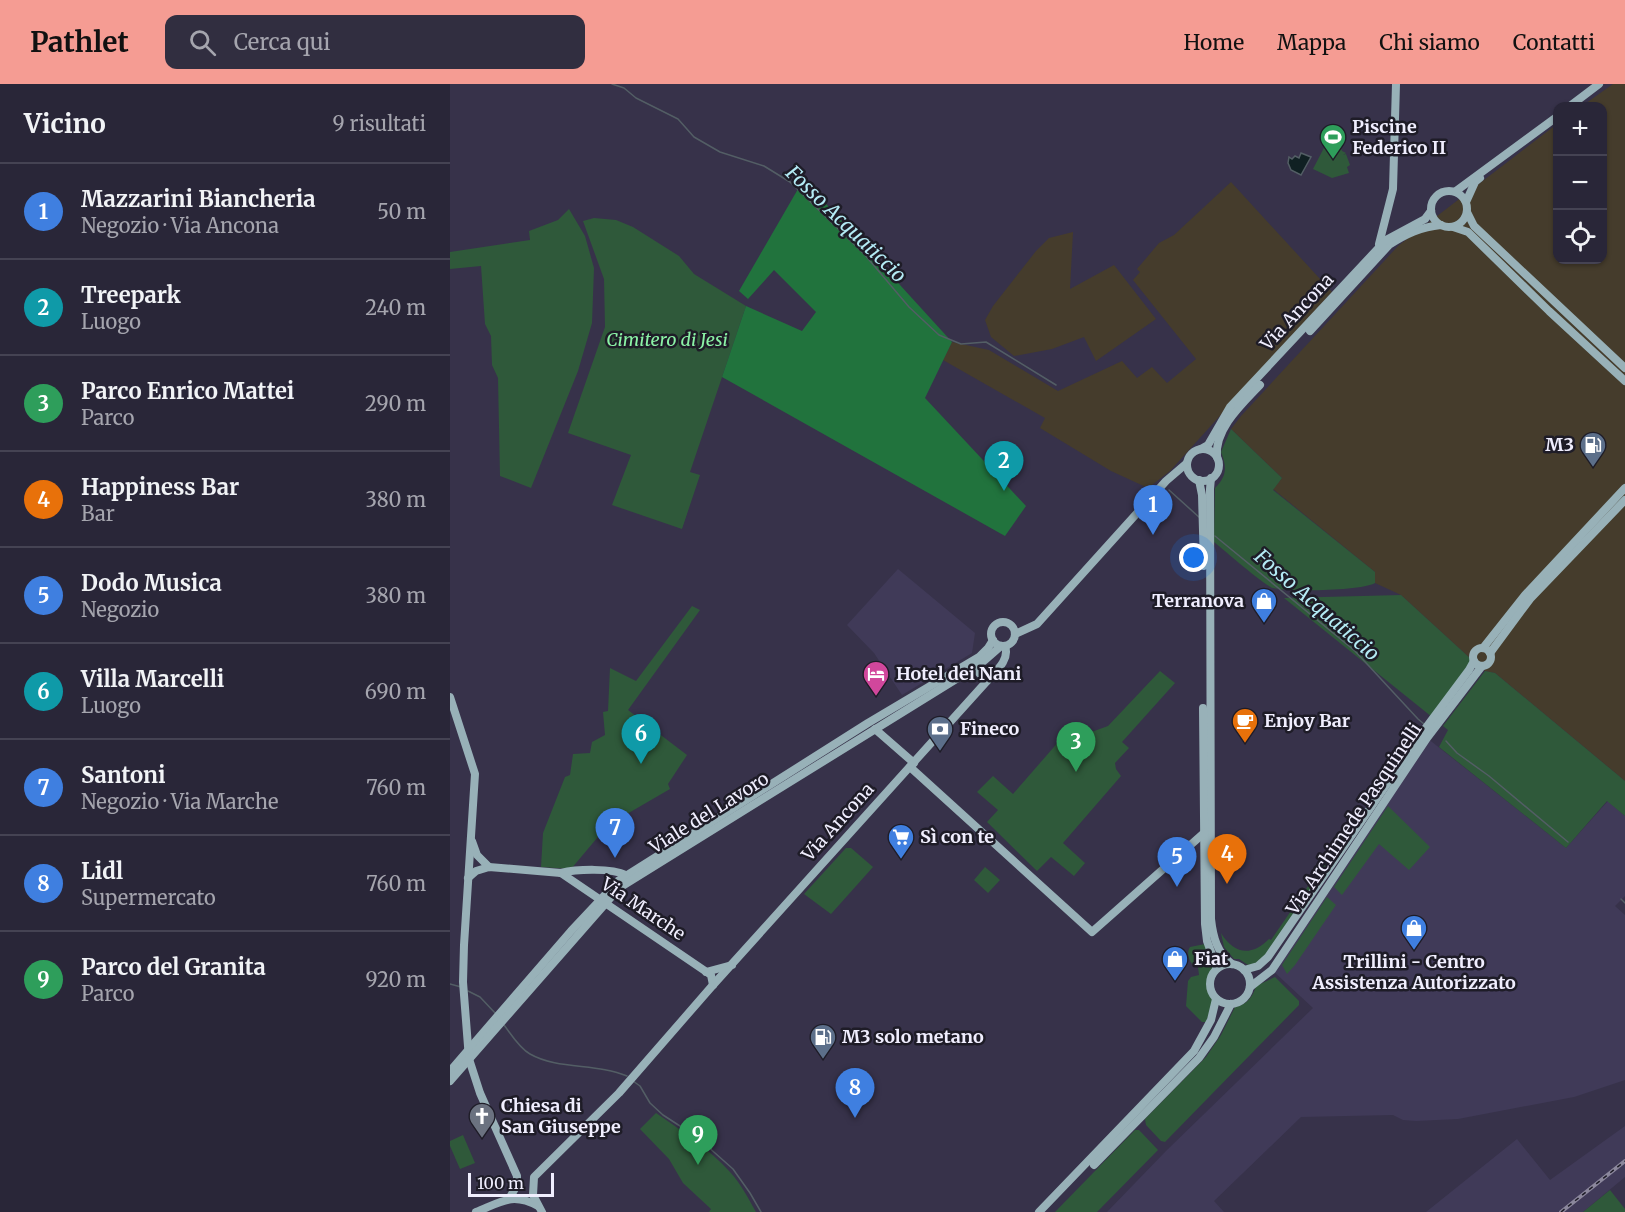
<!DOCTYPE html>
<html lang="it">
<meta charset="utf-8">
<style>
:root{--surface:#292638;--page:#312e40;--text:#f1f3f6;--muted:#a5a5ae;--line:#454353;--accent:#f59c93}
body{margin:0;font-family:Merriweather,serif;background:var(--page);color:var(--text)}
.controls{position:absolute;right:18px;top:18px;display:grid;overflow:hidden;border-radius:12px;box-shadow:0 2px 4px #0004}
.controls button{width:54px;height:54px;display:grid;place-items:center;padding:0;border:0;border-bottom:2px solid var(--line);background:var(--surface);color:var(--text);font:30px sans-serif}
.scale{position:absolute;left:18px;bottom:15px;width:86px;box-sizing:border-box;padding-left:6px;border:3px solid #f0eefe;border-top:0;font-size:16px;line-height:21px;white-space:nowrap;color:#f0eefe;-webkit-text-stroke:4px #1e1c27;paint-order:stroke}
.you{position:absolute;left:744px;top:474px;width:21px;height:21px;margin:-15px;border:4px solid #fff;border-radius:50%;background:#1a73e8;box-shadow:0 0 0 9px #1a73e833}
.badge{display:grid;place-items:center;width:39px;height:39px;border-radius:50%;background:var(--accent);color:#fff;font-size:20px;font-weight:700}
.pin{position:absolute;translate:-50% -50px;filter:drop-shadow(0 2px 3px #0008)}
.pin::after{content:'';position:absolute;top:32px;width:21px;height:18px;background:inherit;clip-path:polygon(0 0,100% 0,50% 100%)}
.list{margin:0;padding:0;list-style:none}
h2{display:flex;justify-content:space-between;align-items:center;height:78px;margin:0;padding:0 24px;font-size:26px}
h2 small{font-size:20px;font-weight:400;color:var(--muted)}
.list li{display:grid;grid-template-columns:39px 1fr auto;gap:18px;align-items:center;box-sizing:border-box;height:96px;padding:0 24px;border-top:2px solid var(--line)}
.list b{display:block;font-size:22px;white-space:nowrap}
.list p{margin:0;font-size:20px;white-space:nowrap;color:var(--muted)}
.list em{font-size:20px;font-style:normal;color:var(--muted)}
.icon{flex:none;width:33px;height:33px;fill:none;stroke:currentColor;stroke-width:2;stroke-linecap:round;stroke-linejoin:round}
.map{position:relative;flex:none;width:1175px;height:1128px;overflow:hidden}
header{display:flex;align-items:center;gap:36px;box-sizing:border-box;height:84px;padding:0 30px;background:var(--accent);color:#111}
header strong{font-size:28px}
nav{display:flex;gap:33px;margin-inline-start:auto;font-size:21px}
.search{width:420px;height:54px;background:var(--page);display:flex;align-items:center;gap:15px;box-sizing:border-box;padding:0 21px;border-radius:12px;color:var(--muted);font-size:22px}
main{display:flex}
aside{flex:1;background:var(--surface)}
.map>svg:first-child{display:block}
</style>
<header>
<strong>Pathlet</strong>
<div class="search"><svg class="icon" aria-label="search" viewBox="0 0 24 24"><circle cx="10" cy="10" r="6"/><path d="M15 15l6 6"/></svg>Cerca qui</div>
<nav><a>Home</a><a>Mappa</a><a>Chi siamo</a><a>Contatti</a></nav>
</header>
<main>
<aside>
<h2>Vicino<small>9 risultati</small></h2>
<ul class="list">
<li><span class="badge" style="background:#3f7fe0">1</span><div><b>Mazzarini Biancheria</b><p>Negozio · Via Ancona</p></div><em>50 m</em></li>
<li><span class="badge" style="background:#0f9aa8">2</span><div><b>Treepark</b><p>Luogo</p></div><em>240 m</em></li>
<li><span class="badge" style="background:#2e9e5b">3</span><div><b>Parco Enrico Mattei</b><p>Parco</p></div><em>290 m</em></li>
<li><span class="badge" style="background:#e8710a">4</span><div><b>Happiness Bar</b><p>Bar</p></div><em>380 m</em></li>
<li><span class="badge" style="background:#3f7fe0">5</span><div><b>Dodo Musica</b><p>Negozio</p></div><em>380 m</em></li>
<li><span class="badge" style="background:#0f9aa8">6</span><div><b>Villa Marcelli</b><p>Luogo</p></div><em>690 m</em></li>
<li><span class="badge" style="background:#3f7fe0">7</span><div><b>Santoni</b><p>Negozio · Via Marche</p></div><em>760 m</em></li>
<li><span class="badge" style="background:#3f7fe0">8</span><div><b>Lidl</b><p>Supermercato</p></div><em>760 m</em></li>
<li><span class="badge" style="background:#2e9e5b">9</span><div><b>Parco del Granita</b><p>Parco</p></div><em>920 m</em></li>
</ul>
</aside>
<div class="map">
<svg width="1175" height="1128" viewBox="0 0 1175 1128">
<rect width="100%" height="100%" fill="#37324a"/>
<!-- built -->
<g fill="#403a58">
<path d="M448,485L525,549L522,569L452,611L424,569L397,541Z"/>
<path d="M977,654L1116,764L1158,717L1175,732V812L1165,822L1175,831V996L1124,1013L1008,1035L966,1037L953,1036L943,1031L851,1033L764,1117L774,1128H657L716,1067L863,924L822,886Z"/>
<path d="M1175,1042V1093L1133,1128H976L1067,1055L1100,1096Z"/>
</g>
<!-- industrial -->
<g fill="#453c2c">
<path d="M1163,0H1175V697L1045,589L1035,587L1022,576L951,511L925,499V488L823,405L832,394L781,345L791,332L948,162L1107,40L1108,176H1152V22H1132Z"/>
<path d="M781,98L882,208L720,387L698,404L661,387L590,344L595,334L493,276L502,258L539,266L608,307L672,277L687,294L702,283L717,299L746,275L683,196L690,188L687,185L709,159L724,151Z"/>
<path d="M623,148L620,205L664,181L706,235L646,277L634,253L602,265L564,272L541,253L535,236L543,222L586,167L599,154Z"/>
</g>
<!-- green -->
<g fill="#2f593a">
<path d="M889,57L892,67L896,69L893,71L896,70L900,81L897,83L899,89L882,94L863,85L876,60Z"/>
<path d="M119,125L135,152L144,184L142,239L128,287L81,404L50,392L48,294L42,281L41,252L35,240L31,182L0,185V168L80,156L79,147L108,136Z"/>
<path d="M144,134L166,136L183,143L229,172L244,190L296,222L240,388L250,391L232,445L162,421L181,371L118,349L155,243L154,195L133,137Z"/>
<path d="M781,345L832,394L823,406L925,488V499C911,507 839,508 823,504C815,502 774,466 764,458L765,404C777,392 777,383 771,368Z"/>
<path d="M951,511L1022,576L982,633L834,514Z"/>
<path d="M242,522L250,526L178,626L237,671L218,700L220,705L158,741L121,785L91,783L93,749L115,693L120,691L123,670L140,669L142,658L155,651L153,628L158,627L160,584L186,597Z"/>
<path d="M710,587L725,599L672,658L679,664L665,679L666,685L671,692L613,759L635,779L624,792L601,773L587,787L537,738L548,726L527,708L543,692L563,710L617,648L625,654L658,642Z"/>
<path d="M1035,587L1045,589L1175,697V732L1157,717L1116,764L989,663L998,646L993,642Z"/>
<path d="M938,722L980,763L959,786L929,760L892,811L884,803Z"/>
<path d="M898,736L906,738L821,866L807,879L798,881L789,875H784L774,863L771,849C784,870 801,873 819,855L821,856L900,741L897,738Z"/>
<path d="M396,764H401L423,783L381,830L354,810Z"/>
<path d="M535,783L550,796L538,809L524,796Z"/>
<path d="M877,813L886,821L845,881L837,890L832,881Z"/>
<path d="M755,860L764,882C759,895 755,902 764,916L756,938H752L736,922L738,897L741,893L749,891L748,883L744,882C739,877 736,869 740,863Z"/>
<path d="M825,893L849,917V921L715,1058L711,1057L696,1041L695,1035L756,973L771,951L785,923C796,921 803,913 806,902Z"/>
<path d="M206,1029C232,1047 259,1065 280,1088C291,1100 298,1114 306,1128H259L261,1125L233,1099L219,1075L190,1045Z"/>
<path d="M685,1046H689L708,1066L647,1128H605Z"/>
<path d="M13,1051L25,1079L10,1085L0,1062V1057Z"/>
<path d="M1160,1106L1175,1125V1128H1133Z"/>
</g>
<!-- forest -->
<path fill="#21733d" d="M357,99L502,258L475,314L576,422L555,452L272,293L296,222L352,247L366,228L324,186L298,215L289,207L348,105Z"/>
<!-- water -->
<path fill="#102023" stroke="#535e65" stroke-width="1.5" d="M851,69L861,73L851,91L841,86L838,79L839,73L842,75L845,72L849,74Z"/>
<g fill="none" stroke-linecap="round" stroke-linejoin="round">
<!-- stream -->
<g stroke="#535e65" stroke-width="1.5">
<path d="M162,0L174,4L186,14L228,35L244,53L270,68L314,82L340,98L415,171L459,223L489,251L511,260L536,258L606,301"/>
<path d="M719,406L750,434"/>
<path d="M765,452L905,567L968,635L974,640"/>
<path d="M996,657L1007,669L1039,692L1118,758"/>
<path d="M1171,815L1175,819"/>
<path d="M0,900L11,903"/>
<path d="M18,907L30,913L46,930"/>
<path d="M54,941C61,950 69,964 80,970C108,986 147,979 177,992"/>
<path d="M183,997L190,1002L200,1019L213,1031L247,1053L283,1085L300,1109L311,1128"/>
</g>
<!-- secondary -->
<g stroke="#98b1b8" stroke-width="8">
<path d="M1120,22L1149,0"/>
<circle cx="999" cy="125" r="18"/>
<path d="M1006,107L1108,32"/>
<path d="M1016,118L1025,98L1030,94"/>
<path d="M1017,128L1024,142L1175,284"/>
<path d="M1003,143L1018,148L1099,227L1175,297"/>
<path d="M929,160L943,105L946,0"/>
<path d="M860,247L939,161C956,150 971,143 991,141"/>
<path d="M751,365L758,361L780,323L936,156L975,135L981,127"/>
<circle cx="753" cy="381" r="16"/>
<path d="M767,373C764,345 793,319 810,301"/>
<path d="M761,394L760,405L761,835C763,853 767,869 782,880"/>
<path d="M749,396L752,411L754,482"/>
<circle cx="553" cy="550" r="12"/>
<path d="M565,550L587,540L716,397L737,379"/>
<path d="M1033,564L1075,511L1175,404"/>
<circle cx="1032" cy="573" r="9"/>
<path d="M1040,569L1080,515L1175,416"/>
<path d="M524,584L537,597"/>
<path d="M0,613L25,690L14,861L13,898L19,975L30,1009L67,1092V1101L59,1115"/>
<path d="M753,624L755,840L757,857L767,884"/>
<path d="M425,645L464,679"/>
<path d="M460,683L642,848L754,749"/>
<path d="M22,757L27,771L39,783"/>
<path d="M111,789C127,785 162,784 176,791"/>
<path d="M18,794L26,787L39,783L111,789L261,891L263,901"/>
<circle cx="780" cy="900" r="20"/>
<path d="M794,886L808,882L818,873L972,649L1019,586L1024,577"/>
<path d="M256,888L282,881"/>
<path d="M800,903L822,886L977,654L1032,582"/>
<path d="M0,987L121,847L168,797L418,639L529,573L538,564L543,556"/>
<path d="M0,997L169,804L524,584L535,576L551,562"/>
<path d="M644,1081L749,974L764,953L781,920"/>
<path d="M26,1128C51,1118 62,1108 88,1122"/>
<path d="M92,1128L83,1111L84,1093L169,1009L263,901L537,597C546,587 560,576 555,562"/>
<path d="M589,1128L744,967L761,936L766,915"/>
</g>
<!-- rail casing -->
<g stroke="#8b879c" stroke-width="4">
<path id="rail" d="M1111,1128L1175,1077"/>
</g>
<!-- rail -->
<use href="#rail" stroke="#1e1c27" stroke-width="1.5" stroke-dasharray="4.5" stroke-linecap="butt"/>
</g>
<!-- icons -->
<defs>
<g id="stadium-pin" transform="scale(1.35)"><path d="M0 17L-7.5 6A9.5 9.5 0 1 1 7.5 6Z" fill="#2e9e5b" stroke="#1e1c27"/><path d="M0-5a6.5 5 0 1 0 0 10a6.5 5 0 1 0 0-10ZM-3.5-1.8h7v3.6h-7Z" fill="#fff"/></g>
<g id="fuel-pin" transform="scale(1.35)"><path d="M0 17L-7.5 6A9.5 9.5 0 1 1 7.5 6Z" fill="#5c6f8a" stroke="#1e1c27"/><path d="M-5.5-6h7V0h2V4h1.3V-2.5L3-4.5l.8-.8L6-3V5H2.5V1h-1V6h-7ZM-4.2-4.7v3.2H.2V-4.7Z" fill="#fff"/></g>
<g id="shop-pin" transform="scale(1.35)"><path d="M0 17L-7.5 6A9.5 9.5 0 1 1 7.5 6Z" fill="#3f7fe0" stroke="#1e1c27"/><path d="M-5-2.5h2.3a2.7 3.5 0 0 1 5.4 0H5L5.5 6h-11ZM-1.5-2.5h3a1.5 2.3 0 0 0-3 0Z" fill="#fff"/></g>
<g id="hotel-pin" transform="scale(1.35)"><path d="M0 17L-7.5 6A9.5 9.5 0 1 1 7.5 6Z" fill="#d1479c" stroke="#1e1c27"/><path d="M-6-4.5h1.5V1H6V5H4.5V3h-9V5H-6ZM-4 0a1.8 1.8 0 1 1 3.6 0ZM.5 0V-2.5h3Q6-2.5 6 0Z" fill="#fff"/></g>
<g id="cafe-pin" transform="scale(1.35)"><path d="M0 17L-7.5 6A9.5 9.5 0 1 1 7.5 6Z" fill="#e8710a" stroke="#1e1c27"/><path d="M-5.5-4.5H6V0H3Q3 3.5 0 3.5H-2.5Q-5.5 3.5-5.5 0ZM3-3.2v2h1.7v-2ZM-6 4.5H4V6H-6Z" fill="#fff"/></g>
<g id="bank-pin" transform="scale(1.35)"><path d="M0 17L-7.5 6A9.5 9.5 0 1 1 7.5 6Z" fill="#5c6f8a" stroke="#1e1c27"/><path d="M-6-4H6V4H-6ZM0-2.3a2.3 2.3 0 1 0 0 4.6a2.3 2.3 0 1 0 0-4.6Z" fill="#fff"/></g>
<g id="supermarket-pin" transform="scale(1.35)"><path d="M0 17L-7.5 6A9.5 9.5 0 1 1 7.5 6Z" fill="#3f7fe0" stroke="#1e1c27"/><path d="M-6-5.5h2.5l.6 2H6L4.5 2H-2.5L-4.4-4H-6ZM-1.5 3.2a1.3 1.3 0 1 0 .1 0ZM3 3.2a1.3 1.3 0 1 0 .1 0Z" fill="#fff"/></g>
<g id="church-pin" transform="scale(1.35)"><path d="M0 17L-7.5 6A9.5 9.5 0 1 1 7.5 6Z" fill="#6b7280" stroke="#1e1c27"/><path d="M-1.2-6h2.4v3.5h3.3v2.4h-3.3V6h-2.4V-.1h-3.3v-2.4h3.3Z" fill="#fff"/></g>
</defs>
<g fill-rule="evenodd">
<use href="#stadium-pin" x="883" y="53"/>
<use href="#fuel-pin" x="1143" y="361"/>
<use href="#shop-pin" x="814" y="517"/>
<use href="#hotel-pin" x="426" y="590"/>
<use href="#cafe-pin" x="795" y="637"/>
<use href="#bank-pin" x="490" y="645"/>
<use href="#supermarket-pin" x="451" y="753"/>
<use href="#shop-pin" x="964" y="844"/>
<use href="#shop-pin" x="725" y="875"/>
<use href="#fuel-pin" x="373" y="953"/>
<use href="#church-pin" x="32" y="1032"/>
</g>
<g text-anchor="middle" stroke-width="5" stroke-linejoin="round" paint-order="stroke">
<!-- poi labels -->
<g font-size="18" font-weight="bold" fill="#f0eefe" stroke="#1e1c27" text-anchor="start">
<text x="902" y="49">Piscine<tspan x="902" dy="21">Federico II</tspan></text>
<text x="1124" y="367" text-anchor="end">M3</text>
<text x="794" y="523" text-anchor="end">Terranova</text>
<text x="446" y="596">Hotel dei Nani</text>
<text x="814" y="643">Enjoy Bar</text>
<text x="510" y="651">Fineco</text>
<text x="470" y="759">Sì con te</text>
<text x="744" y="881">Fiat</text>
<text x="964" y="884" text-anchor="middle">Trillini - Centro<tspan x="964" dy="21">Assistenza Autorizzato</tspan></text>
<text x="392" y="959">M3 solo metano</text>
<text x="51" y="1028">Chiesa di<tspan x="51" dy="21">San Giuseppe</tspan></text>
</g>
<!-- street labels -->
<g font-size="18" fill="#f0eefe" stroke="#1e1c27">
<text transform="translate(847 228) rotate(-47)" y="6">Via Ancona</text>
<text transform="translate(259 729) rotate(-32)" y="6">Viale del Lavoro</text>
<text transform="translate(904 735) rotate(-56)" y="6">Via Archimede Pasquinelli</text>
<text transform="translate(388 738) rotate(-48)" y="6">Via Ancona</text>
<text transform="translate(193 825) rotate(34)" y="6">Via Marche</text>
</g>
<!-- park labels -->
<g font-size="18" font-style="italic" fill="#8bf3a6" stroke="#1e1c27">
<text x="217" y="262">Cimitero di Jesi</text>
</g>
<!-- water labels -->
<g font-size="20" font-style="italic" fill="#b4ebf5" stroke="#1e1c27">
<text transform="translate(396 140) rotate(44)" y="7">Fosso Acquaticcio</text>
<text transform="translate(867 521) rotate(41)" y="7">Fosso Acquaticcio</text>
</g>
</g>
</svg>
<div class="controls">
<button>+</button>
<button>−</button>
<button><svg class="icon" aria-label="locate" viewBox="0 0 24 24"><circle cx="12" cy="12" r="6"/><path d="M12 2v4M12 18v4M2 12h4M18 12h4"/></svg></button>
</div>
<div class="scale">100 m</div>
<div class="you"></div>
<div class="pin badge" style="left:703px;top:451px;background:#3f7fe0">1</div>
<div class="pin badge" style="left:554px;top:407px;background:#0f9aa8">2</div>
<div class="pin badge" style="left:626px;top:688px;background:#2e9e5b">3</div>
<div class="pin badge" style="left:777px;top:800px;background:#e8710a">4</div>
<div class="pin badge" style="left:727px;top:803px;background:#3f7fe0">5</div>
<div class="pin badge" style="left:191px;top:680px;background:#0f9aa8">6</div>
<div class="pin badge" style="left:165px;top:774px;background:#3f7fe0">7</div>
<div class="pin badge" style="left:405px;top:1034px;background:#3f7fe0">8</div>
<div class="pin badge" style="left:248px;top:1081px;background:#2e9e5b">9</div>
</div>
</main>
